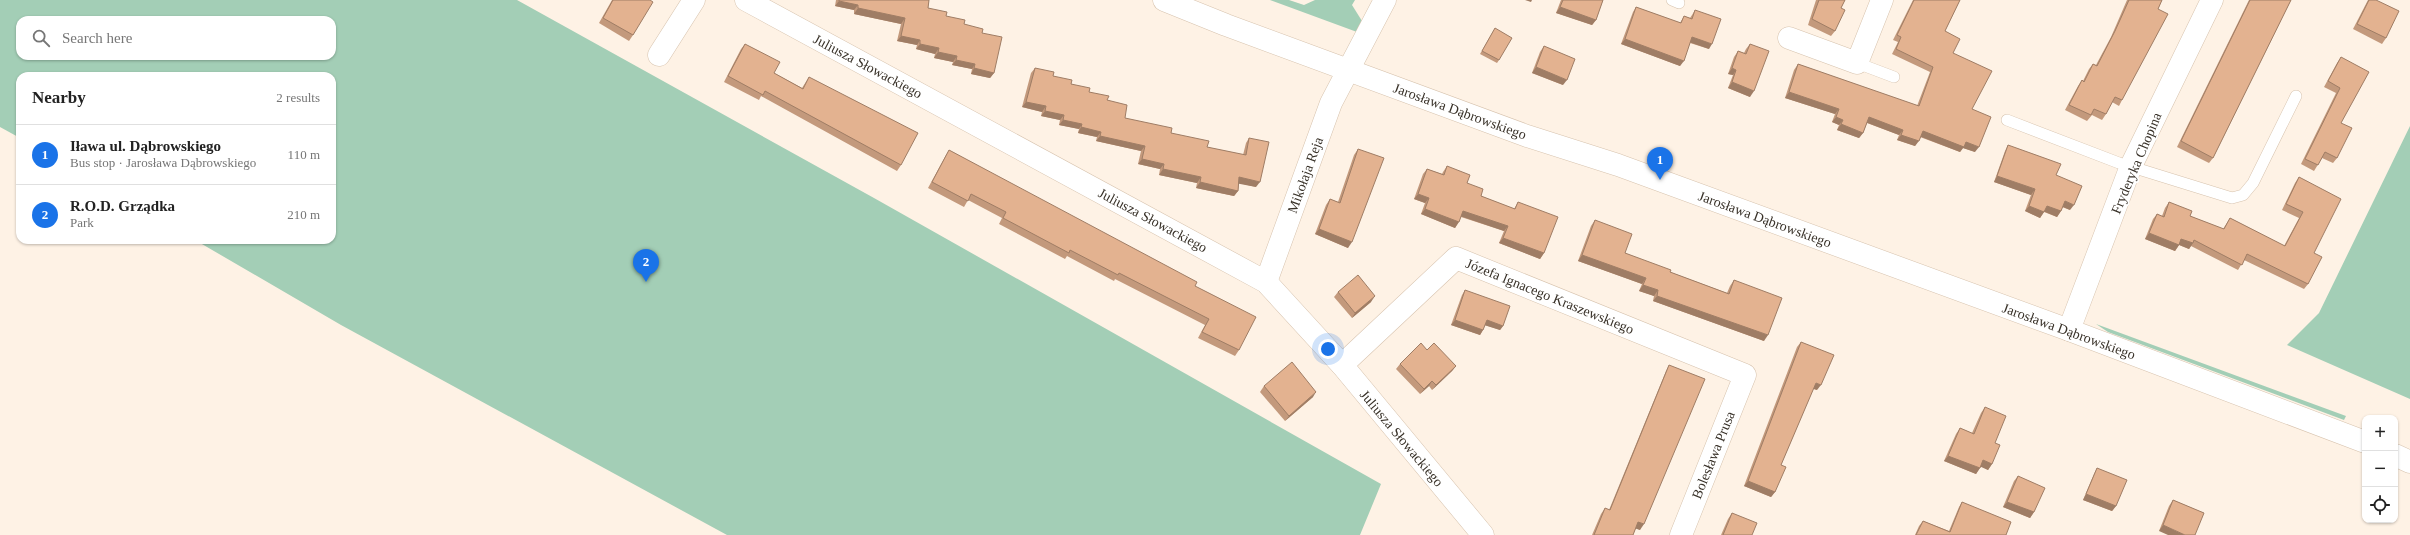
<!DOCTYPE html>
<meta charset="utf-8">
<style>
:root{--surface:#fff;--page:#f6f6f6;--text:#222;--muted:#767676;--line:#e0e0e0;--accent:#1a73e8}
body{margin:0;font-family:Georgia,serif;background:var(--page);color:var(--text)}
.controls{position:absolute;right:12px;bottom:12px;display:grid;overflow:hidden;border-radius:8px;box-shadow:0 1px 3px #0004}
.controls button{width:36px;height:36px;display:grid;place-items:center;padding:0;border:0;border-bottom:1px solid var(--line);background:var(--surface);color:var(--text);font:20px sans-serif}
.you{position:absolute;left:1328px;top:349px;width:14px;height:14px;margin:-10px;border:3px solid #fff;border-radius:50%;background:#1a73e8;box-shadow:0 0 0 6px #1a73e833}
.badge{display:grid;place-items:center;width:26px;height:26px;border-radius:50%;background:var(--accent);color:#fff;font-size:13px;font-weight:700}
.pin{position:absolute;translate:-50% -33px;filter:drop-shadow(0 1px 2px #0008)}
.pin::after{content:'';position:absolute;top:21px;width:14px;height:12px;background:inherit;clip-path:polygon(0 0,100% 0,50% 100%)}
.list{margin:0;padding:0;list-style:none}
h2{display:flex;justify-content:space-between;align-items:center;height:52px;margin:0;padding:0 16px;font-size:17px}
h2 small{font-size:13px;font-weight:400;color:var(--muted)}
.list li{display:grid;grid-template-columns:26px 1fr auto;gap:12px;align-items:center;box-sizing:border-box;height:60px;padding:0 16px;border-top:1px solid var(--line)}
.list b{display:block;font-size:15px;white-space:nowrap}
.list p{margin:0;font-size:13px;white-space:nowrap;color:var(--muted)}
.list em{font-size:13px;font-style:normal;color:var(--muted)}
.icon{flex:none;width:22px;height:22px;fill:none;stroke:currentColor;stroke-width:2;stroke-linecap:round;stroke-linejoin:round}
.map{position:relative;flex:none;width:2410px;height:535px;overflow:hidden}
.search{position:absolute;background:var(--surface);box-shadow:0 1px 3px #0004;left:16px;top:16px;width:320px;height:44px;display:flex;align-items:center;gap:10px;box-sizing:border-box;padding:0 14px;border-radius:12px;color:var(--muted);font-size:15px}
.panel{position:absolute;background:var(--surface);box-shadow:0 1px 3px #0004;left:16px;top:72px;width:320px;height:172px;border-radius:12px}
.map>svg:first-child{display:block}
</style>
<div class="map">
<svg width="2410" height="535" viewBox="0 0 2410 535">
<rect width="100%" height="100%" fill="#fef2e5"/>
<!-- green -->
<g fill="#a3ceb6" fill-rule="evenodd">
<path d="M0,0H517L874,198L1381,484L1360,535H727L341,325L195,240H332V76H20V138L0,127ZM20,20H332V56H20Z"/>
<path d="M1270,0H1289L1304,5L1315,0H1355L1352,5L1362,21L1357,32Z"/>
<path d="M2410,126V399L2287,345L2319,313Z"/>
<path d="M2096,324L2346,416L2344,420L2108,332Z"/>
</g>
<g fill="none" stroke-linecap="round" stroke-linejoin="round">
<!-- service casing -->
<g stroke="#d7c3ae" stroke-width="12">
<g id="service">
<path d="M1672,0L1679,3"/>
<path d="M1857,63L1894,77"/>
<path d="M2007,120L2119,163L2232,198L2243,195L2253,183L2296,96"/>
</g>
</g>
<!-- minor casing -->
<g stroke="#d7c3ae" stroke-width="23">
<g id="minor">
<path d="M746,0L1266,282L1342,365L1483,535"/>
<path d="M1789,38L1857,63L1882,0"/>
<path d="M659,55L694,0"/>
<path d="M1266,282L1331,103L1385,0"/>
<path d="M2069,330L2131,166L2212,0"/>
<path d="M1342,365L1456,258L1745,375L1681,535"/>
</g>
</g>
<!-- tertiary casing -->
<g stroke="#d7c3ae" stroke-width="23">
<g id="tertiary">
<path d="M1164,0L1226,25L1527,136L1618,165L2069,330L2365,442"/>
<path d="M2395,455L2410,462"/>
</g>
</g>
<!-- service -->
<use href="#service" stroke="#fff" stroke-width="11"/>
<!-- minor -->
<use href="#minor" stroke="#fff" stroke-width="22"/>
<!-- tertiary -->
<use href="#tertiary" stroke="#fff" stroke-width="22"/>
</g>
<!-- wall -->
<g fill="#c3997c">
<path d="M612,0H650L633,35L629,41L599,23Z"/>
<path d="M836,0H929L928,8L982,33L994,73L990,78L971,74L972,69L952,65L953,62L934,58L935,54L916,49L917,45L897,41L901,24L854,14V10L835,6Z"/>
<path d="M1561,0H1603L1596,20L1592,25L1556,13Z"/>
<path d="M1816,0H1845L1841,8L1835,31L1831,36L1808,25Z"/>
<path d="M1913,0H1960L1945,31L1972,109L1975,152L1963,148L1960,152L1920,137L1915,146L1897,140L1899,135L1867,123L1863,133L1859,138L1837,130L1839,125L1832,122L1835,114L1785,98L1794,70L1798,64L1917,106L1930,72L1892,54L1898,42L1893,40Z"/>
<path d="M2127,0H2162L2158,9L2122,100L2119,106L2112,102L2106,114L2102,120L2092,115L2087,121L2065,110L2078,86L2082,80L2083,81L2089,69L2093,64L2096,65L2111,37Z"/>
<path d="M2249,0H2291L2213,158L2209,163L2177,147Z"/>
<path d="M2368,0H2376L2386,38L2382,44L2353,29Z"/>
<path d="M1636,7L1680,23L1684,16L1690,18L1692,15L1695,10L1709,49L1690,43L1680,66L1621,44L1633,12Z"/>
<path d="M1495,28L1499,60L1497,63L1480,54Z"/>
<path d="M745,44L774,73L802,88L809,77L901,165L897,171L761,96L759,100L724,82L741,49Z"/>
<path d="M1750,44V97L1728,88L1733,75L1728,74L1734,57L1738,51L1744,53L1746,49Z"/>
<path d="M1544,46L1563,85L1532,73L1540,52Z"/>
<path d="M2341,57V123L2337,158L2333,163L2322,158L2314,171L2301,164L2336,93L2324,87L2337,63Z"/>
<path d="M1035,68L1107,100L1125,118L1171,133L1207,147L1243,155L1246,143L1249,138L1256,187L1239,183L1238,191L1234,196L1196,188L1197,183L1159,175L1160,169L1138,164L1141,151L1096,141L1097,137L1078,133L1079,129L1059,125L1060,120L1041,116L1042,112L1022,107L1031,73Z"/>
<path d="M2008,145L2056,175L2070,210L2062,207L2061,211L2057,217L2044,212L2040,218L2025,211L2031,195L1994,182L2005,151Z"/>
<path d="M1358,149L1348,248L1315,234L1326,205L1330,199L1338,202L1354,155Z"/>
<path d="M949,150L1195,286L1239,350L1235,356L1198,338L1205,325L1115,279L1114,281L1067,256L1065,259L999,224L1002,218L968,200L964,207L928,188L946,155Z"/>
<path d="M1447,166L1481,196L1514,209L1518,202L1544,253L1540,259L1499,243L1504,231L1461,217L1455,228L1421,214L1425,203L1414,199L1423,174L1427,169L1442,174L1443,172Z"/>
<path d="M2299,177L2314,253L2308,284L2304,289L2244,260L2238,270L2191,246L2189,249L2179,245L2175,251L2145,239L2153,219L2157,214L2162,216L2165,208L2169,202L2190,216L2223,229L2230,218L2284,246L2299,218L2282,210L2295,183Z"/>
<path d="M1595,220L1625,253L1670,272L1727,293L1730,286L1734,280L1764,341L1653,301L1654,296L1639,291L1642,284L1578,261L1591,226Z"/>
<path d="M1465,290L1503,326L1500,330L1485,325L1483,330L1480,335L1451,325L1462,295Z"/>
<path d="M1338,292L1371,302L1352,318L1334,297Z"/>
<path d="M1801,342L1817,390L1813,389L1781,465L1775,492L1771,497L1744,486L1797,347Z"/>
<path d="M1427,350L1456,366L1452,371L1432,390L1429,386L1420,394L1396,369L1400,364Z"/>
<path d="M1669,365L1640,530L1636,528L1633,535H1592L1601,514L1605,508L1609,510L1666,371Z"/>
<path d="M1264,386L1313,397L1285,421L1260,392Z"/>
<path d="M1985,407L1992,464L1988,470L1981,466L1976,474L1944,461L1956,434L1960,428L1972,433L1981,413Z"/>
<path d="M2097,468L2116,506L2112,511L2083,500L2094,474Z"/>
<path d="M2018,476L2034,512L2030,518L2003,507L2014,481Z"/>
<path d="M2173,500L2204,513L2159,531L2169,506Z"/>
<path d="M1962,502L2006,535H1915L1919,526L1923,521L1949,531L1959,507Z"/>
<path d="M1732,513L1752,535H1721L1728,519Z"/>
</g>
<!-- shaded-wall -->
<g fill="#9f7d65">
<path d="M1525,0H1532L1531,2Z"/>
<path d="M839,1L858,5L854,10L835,6Z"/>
<path d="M1560,7L1596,20L1592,25L1556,13Z"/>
<path d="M858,8L905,18L901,24L854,14Z"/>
<path d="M901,36L920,40L917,45L897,41Z"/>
<path d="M1692,37L1712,44L1709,49L1689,42Z"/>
<path d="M1625,39L1684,61L1680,66L1621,44Z"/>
<path d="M920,44L939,48L935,54L916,49Z"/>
<path d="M938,52L957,56L953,62L934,58Z"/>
<path d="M956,60L975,64L972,69L952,65Z"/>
<path d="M1536,67L1567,80L1563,85L1532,73Z"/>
<path d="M974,68L994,73L990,78L971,74Z"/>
<path d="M1732,68L1736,70L1733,75L1728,74Z"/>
<path d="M1732,82L1754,91L1750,97L1728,88Z"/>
<path d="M1789,92L1839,109L1835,114L1785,98Z"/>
<path d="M1026,102L1046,106L1042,112L1022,107Z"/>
<path d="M1045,111L1064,115L1060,120L1041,116Z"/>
<path d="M1836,117L1843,120L1839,125L1832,122Z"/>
<path d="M1869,117L1903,130L1899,135L1865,122Z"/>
<path d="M1063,120L1082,124L1079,129L1059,125Z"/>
<path d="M1841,124L1863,133L1859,138L1837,130Z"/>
<path d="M1081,127L1101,132L1097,137L1078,133Z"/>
<path d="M1923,131L1966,142L1979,147L1975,152L1963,148L1960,152L1919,136Z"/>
<path d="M1901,135L1919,141L1915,146L1897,140Z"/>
<path d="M1100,136L1145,146L1141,151L1096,141Z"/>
<path d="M1142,159L1164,164L1160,169L1138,164Z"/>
<path d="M1163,169L1201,177L1197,183L1159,175Z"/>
<path d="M1997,176L2035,189L2031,195L1994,182Z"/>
<path d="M1239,177L1260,182L1256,187L1235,183Z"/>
<path d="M1200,182L1238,191L1234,196L1196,188Z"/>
<path d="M1418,194L1429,198L1425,203L1414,199Z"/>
<path d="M2065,201L2074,205L2070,210L2061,206Z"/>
<path d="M2029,206L2044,212L2040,218L2025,211Z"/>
<path d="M2047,206L2061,211L2057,217L2043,211Z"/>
<path d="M1425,209L1459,222L1455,228L1421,214Z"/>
<path d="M1463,211L1508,226L1504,231L1460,216Z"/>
<path d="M1319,229L1352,242L1348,248L1315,234Z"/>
<path d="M2149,233L2179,245L2175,251L2145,239Z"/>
<path d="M1503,238L1544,253L1540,259L1499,243Z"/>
<path d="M2181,239L2193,243L2189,249L2177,244Z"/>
<path d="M1582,255L1646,278L1642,284L1578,261Z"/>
<path d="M1643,285L1658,290L1654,296L1639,291Z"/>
<path d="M1375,296L1371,302L1352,318L1355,313Z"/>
<path d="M1657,296L1768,335L1764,341L1653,301Z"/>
<path d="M1455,320L1483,330L1480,335L1451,325Z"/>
<path d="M1487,320L1503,326L1500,330L1484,325Z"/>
<path d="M1456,366L1452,371L1432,390L1436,385Z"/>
<path d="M1432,381L1429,386L1420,394L1424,389Z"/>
<path d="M1816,383L1821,385L1817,390L1812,388Z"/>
<path d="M1316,392L1313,397L1285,421L1289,416Z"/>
<path d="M1948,456L1980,468L1976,474L1944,461Z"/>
<path d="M1983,460L1992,464L1988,470L1979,466Z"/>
<path d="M1748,481L1775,492L1771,497L1744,486Z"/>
<path d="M2086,494L2116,506L2112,511L2083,500Z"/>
<path d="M2007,502L2034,512L2030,518L2003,507Z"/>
<path d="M1638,522L1644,524L1640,530L1634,528Z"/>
<path d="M2163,525L2185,535H2168L2159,531Z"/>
</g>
<!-- building -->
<g fill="#e3b290" stroke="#9f7d65">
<path d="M613,0H650L653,2L633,35L603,18Z"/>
<path d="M839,0H929L928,8L947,12L946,16L965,20L964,24L983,29L982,33L1002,37L994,73L974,68L975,64L956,60L957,56L938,52L939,48L920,44V40L901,36L905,18L858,8V5L839,1Z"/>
<path d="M1563,0H1603L1596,20L1560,7Z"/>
<path d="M1819,0H1845L1841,8L1845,10L1835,31L1812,19Z"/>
<path d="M1914,0H1960L1945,31L1960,39L1953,53L1992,71L1972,109L1991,117L1979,147L1966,142L1964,147L1923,131L1919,141L1901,135L1903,130L1869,117L1863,133L1841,124L1843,120L1836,117L1839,109L1789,92L1798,64L1919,106L1933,67L1896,49L1901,37L1897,35Z"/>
<path d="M2129,0H2162L2158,9L2168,14L2122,100L2115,97L2106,114L2094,109L2091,115L2069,105L2082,80L2084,82L2093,64L2097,66L2115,31Z"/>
<path d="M2250,0H2291L2213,158L2181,141Z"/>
<path d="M2369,0H2376L2399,11L2386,38L2357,24Z"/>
<path d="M1636,7L1681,23L1684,16L1692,19L1695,10L1721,19L1712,44L1692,37L1684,61L1625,39Z"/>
<path d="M1495,28L1512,38L1499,60L1482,51Z"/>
<path d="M745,44L780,62L774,73L803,89L809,77L918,133L901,165L765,91L763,95L728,76Z"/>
<path d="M1750,44L1769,51L1754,91L1732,82L1736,70L1732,68L1738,51L1746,54Z"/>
<path d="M1544,46L1575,59L1567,80L1536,67Z"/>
<path d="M2341,57L2369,72L2341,123L2352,128L2337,158L2325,152L2318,165L2305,159L2340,88L2328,81Z"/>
<path d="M1035,68L1054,72L1053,76L1072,80L1071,84L1090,88L1089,92L1109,96L1107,100L1127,105L1125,118L1172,128L1171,133L1209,141L1207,147L1246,155L1249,138L1269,142L1260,182L1239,177L1238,191L1200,182L1201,177L1163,169L1164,164L1142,159L1145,146L1100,136L1101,132L1081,127L1082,124L1063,120L1064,115L1045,111L1046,106L1026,102Z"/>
<path d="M2008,145L2061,164L2056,175L2082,186L2074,205L2065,201L2061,211L2047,206L2044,212L2029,206L2035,189L1997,176Z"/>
<path d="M1358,149L1384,158L1352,242L1319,229L1330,199L1340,203Z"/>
<path d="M949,150L1197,282L1195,286L1256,317L1239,350L1202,332L1209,319L1119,273L1118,275L1070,250L1069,253L1003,218L1006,212L971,194L968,201L932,182Z"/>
<path d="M1447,166L1470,175L1467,183L1483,189L1481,196L1515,209L1518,202L1558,217L1544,253L1503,238L1508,226L1463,211L1459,222L1425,209L1429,198L1418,194L1427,169L1444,175Z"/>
<path d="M2299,177L2341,199L2314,253L2322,257L2308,284L2247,254L2242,265L2194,240L2193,243L2181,239L2179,245L2149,233L2157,214L2164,217L2169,202L2192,211L2190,216L2224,229L2230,218L2285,246L2303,212L2286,204Z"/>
<path d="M1595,220L1632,234L1625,253L1671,270L1670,272L1729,294L1734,280L1782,298L1768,335L1657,296L1658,290L1643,285L1646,278L1582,255Z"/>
<path d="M1358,275L1375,296L1355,313L1338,292Z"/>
<path d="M1465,290L1510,306L1503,326L1487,320L1483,330L1455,320Z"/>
<path d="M1801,342L1834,355L1821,385L1816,383L1781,465L1786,467L1775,492L1748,481Z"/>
<path d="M1421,343L1427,350L1434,343L1456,366L1436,385L1432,381L1424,389L1400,364Z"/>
<path d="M1292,362L1316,392L1289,416L1264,386Z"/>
<path d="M1669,365L1705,379L1644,524L1638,522L1633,535H1594L1605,508L1610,510Z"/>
<path d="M1985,407L2006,416L1995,443L2000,445L1992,464L1983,460L1980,468L1948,456L1960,428L1974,434Z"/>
<path d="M2097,468L2127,480L2116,506L2086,494Z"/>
<path d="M2018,476L2045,488L2034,512L2007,502Z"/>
<path d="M2173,500L2204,513L2195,535H2185L2163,525Z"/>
<path d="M1962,502L2011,522L2006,535H1916L1923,521L1950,532Z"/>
<path d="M1732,513L1757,523L1752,535H1723Z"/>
</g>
<g text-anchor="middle" stroke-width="3.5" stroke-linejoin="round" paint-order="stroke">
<!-- street labels -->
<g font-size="14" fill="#383128" stroke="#fff">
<text transform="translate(868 66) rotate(28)" y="5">Juliusza Słowackiego</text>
<text transform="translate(1460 111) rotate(20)" y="5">Jarosława Dąbrowskiego</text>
<text transform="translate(2136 163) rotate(-67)" y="5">Fryderyka Chopina</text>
<text transform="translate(1305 175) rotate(-70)" y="5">Mikołaja Reja</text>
<text transform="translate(1765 219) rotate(20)" y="5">Jarosława Dąbrowskiego</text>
<text transform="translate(1153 220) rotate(28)" y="5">Juliusza Słowackiego</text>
<text transform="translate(1550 296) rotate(22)" y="5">Józefa Ignacego Kraszewskiego</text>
<text transform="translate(2069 331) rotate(20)" y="5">Jarosława Dąbrowskiego</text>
<text transform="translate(1402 438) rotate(50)" y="5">Juliusza Słowackiego</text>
<text transform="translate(1713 455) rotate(-68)" y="5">Bolesława Prusa</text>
</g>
</g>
</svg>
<div class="controls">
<button>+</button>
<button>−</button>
<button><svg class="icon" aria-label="locate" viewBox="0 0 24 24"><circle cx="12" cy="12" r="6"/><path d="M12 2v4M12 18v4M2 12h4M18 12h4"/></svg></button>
</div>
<div class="you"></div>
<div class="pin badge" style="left:1660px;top:180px">1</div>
<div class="pin badge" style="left:646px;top:282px">2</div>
<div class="search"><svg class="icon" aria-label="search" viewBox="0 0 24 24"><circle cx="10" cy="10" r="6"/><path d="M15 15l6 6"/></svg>Search here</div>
<section class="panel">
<h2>Nearby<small>2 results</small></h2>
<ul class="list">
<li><span class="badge">1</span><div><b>Iława ul. Dąbrowskiego</b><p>Bus stop · Jarosława Dąbrowskiego</p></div><em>110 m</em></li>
<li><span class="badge">2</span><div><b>R.O.D. Grządka</b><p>Park</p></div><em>210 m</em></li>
</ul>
</section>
</div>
